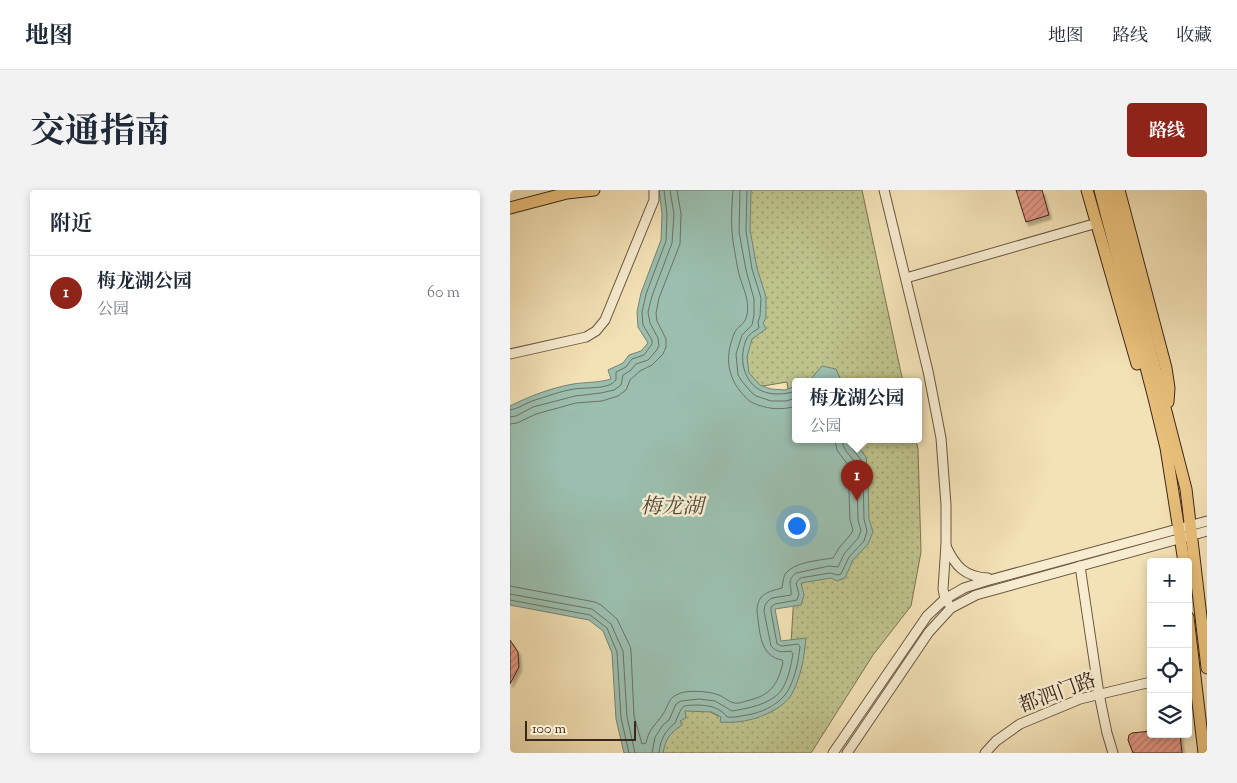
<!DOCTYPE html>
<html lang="zh">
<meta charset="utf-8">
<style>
:root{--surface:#fff;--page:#f2f2f3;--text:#1f2937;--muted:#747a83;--line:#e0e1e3;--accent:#8f2418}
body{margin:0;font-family:"Sorts Mill Goudy","Noto Serif SC",serif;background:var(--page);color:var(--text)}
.controls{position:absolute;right:15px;bottom:15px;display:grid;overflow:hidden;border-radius:5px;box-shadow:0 2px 8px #0003}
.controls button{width:45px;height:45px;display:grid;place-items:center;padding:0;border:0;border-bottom:1px solid var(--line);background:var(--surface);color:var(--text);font:25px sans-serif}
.scale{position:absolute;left:15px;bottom:12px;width:111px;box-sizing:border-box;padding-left:5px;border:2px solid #3c271c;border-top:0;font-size:14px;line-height:18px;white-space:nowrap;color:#3c271c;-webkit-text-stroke:4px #f7ecd0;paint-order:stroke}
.you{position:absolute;left:286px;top:335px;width:18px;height:18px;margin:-12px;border:4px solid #fff;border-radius:50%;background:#1a73e8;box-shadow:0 0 0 8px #1a73e833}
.badge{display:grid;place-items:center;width:32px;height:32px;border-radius:50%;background:var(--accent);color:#fff;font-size:16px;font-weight:700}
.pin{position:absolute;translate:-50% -41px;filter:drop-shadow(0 1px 2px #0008)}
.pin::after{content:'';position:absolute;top:26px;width:18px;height:15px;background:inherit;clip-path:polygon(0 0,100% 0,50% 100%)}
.popup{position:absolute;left:282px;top:188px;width:130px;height:65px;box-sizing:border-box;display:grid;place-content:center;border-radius:5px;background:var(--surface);filter:drop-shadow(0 1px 4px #0005);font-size:16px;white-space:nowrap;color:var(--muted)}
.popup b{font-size:19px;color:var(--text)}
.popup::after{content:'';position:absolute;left:50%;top:100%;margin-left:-10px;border:10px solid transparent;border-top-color:var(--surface)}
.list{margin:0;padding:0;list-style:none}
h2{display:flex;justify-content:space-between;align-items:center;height:65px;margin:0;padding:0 20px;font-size:21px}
h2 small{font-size:16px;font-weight:400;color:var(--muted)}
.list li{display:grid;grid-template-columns:32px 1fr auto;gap:15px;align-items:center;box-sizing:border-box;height:75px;padding:0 20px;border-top:1px solid var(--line)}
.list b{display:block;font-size:19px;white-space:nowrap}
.list p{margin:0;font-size:16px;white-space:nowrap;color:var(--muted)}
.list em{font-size:16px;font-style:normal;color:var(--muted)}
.icon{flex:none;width:28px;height:28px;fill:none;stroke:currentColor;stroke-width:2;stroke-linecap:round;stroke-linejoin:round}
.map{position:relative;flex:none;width:697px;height:563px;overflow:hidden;border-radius:5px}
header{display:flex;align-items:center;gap:30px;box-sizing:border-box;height:70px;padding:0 25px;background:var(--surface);border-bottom:1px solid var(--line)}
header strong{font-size:24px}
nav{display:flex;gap:28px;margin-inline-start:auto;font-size:18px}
.intro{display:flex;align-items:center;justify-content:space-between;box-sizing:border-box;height:120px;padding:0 30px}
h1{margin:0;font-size:35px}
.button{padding:12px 22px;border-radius:5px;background:var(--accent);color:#fff;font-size:18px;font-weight:700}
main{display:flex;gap:30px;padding:0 30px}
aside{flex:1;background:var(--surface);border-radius:5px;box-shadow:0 2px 8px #0003}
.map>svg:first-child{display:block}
</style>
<header>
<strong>地图</strong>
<nav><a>地图</a><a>路线</a><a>收藏</a></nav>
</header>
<div class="intro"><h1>交通指南</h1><a class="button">路线</a></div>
<main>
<aside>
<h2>附近<small></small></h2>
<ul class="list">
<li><span class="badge">1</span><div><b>梅龙湖公园</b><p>公园</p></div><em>60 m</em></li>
</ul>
</aside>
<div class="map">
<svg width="697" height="563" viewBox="0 0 697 563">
<defs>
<pattern id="green-dots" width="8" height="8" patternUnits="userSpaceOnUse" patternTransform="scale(1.25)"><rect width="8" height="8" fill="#bec28b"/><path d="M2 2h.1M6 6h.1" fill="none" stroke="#9c9e71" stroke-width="1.8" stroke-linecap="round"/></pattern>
<pattern id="building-hatch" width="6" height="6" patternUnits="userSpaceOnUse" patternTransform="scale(1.25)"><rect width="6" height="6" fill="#e29785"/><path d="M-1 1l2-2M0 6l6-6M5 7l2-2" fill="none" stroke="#b87b6c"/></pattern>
<filter id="shadow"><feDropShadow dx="2.5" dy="4" stdDeviation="1" flood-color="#0004"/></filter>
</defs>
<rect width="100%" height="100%" fill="#f3e2b6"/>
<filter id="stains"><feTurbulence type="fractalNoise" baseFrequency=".004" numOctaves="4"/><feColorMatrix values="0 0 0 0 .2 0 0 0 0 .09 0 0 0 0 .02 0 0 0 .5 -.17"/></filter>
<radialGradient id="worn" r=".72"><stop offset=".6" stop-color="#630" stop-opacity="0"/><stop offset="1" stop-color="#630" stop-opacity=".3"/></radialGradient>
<!-- green -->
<path fill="url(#green-dots)" stroke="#7d7454" d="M231,0H352L393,192H286V250H406L408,259L411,362L401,416L363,465L301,563H143L166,519L187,515L208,526L256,515L279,487L285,387L284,247L277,192L247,197L231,182Z"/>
<!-- water -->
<g fill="#9bbeae" stroke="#758274">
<path d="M149,0H241L240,40L247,78L256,107V128L253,133L256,139L242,149L237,167L239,183L250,195L261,199L275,200L286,196V250H343L356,267L358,285L359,329L363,342L358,354L343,370L335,388L327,391L321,388L291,393L294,405L291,415L265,419L271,451L296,448C294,468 291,489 280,507C278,510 275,512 272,515C254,528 232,534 210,532L211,527L202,522L175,521L176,528L170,531L172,535C160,543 156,548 153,563H114L106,529L102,463L93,441L79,430L0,415V216C20,206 41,198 63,194C76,192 88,193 101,189L98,180L113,173L119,165L131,161L138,153L128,137L127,122L131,103L151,50L152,24Z"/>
<path d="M312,176L326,179L332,192H291L295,188L299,191Z"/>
</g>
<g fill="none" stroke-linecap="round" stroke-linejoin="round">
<!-- shore -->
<g stroke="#6c7265" stroke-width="1">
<path d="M223,0C222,14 221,28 222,42C223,55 226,68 228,80C230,90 235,100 237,110C238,116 238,127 234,132C231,136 226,138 224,144C216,164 216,183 230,201C234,205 236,209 241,212C255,219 271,221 286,216"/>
<path d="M230,0L229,42L236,80L244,109V125L242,135L232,145L226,164L228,185L231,190L241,202L246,206L261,211H276L286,208"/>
<path d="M237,0L236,41L242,79L251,108L250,126L248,132L249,138C245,141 239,144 237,148C233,156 232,166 233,174C238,202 261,209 286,201"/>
<path d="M0,220C8,219 14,214 22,211C35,207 51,201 64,199C76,197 99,200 106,190V182L116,177L122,169L134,165L142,154V150L133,135L132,122L136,104L156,51L157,24L154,0"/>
<path d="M0,227L6,226L23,217L65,206L91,203L104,200L111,195L113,185L120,181L126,174L138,170L146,161L149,156L148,148L140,133L138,122L142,106L162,53L164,24L160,0"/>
<path d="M0,234L7,233L26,224L66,213L92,211L108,206L116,200L120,190L130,181L142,175L153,164L156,157V149L147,131L146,123L149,108L170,54L171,24L167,0"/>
<path d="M0,396L85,412L91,415L107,429L120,456L121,461L124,526L132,554L136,553C139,538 146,535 153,524C158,517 158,509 166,505C175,499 202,501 211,506C215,508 221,513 225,513C228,514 233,512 236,511C260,506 268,495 273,472L272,470C249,466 250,441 247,422C247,404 257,402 272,398C273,393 273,387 276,383C284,372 311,370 323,368L329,358L341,344L343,340L340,330L338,275L327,260L325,250"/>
<path d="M0,404L82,419L101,434L113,461L117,527L125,563"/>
<path d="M0,410L80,425L97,438L107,462L111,528L119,563"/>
<path d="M142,563L145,547L153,535L159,530L166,514L171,511L189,509L205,511L222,521C239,518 258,515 270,502C278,492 281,475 283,464L281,461C273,462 267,463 261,456L254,421L255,415L258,411L262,408L281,405C282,395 276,391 286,383L319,376L328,377L334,364L348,348L351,341L348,330L347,286L345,272L336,261L333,255V250"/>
<path d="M149,563C150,550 155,541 165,533C166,530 171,518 174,516C188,514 208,514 217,527C224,528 230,526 237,525C250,523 266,516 275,505C284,494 289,470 290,456L288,454L272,456L267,454L261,421V417L265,414L287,410L289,404L286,393L290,388L320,383L328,385L331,384L339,367L354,351L357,341L354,329L353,285L351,270L342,258L339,250"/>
</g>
</g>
<!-- building -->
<g fill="url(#building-hatch)" stroke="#3c271c" filter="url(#shadow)">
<path d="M506,0H532L539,25L516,32Z"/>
<path d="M0,450L8,462L9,477L0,494Z"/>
<path d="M641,541V544H670L672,563H623L618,550L619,545L622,543Z"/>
</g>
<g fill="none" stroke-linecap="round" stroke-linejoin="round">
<!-- minor casing -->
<g stroke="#6a5642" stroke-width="11">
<g id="minor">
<path d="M374,0L418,181L431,248L436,315V354L433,399L435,409L438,413"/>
<path d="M396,88L587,33"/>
<path d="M0,164L76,147L86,141L95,130L144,10V0"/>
<path d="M436,356C445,376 455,387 478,388"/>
<path d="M570,376L589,504L597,543L603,563"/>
<path d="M323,563L417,426L435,409L454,398L476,391L697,331"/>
<path d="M337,563L419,442L441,418L466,405L697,341"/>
<path d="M475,563L486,551L510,534L570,509L641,492"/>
</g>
</g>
<!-- major casing -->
<g stroke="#3c271c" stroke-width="13">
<g id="major">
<path d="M577,0L627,174"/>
<path d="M590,0L644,208L656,258L674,372"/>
<path d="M599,0L676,299L697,478"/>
<path d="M609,0L656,178L659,198L658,212"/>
<path d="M0,18L57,3L84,0"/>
<path d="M678,427L694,563"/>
</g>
</g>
<!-- minor -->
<use href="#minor" stroke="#f7ecd0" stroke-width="9"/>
<!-- major -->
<use href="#major" stroke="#eac17b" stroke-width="11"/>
</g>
<g text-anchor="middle" stroke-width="5" stroke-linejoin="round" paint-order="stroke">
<!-- street labels -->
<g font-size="20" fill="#3c271c" stroke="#f7ecd0">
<text transform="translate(547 502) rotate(-20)" y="7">都泗门路</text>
</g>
<!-- water labels -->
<g font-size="21" font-style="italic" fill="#544d40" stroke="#f7ecd0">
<text x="162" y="323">梅龙湖</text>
</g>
</g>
<rect width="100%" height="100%" filter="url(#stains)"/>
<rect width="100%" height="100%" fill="url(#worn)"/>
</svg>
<div class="controls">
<button>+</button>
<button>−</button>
<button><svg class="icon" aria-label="locate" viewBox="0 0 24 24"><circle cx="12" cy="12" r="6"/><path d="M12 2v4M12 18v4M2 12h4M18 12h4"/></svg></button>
<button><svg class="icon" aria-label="layers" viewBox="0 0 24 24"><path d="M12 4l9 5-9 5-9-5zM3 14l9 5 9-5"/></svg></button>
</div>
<div class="scale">100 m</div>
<div class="you"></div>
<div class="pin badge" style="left:347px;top:311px">1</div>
<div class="popup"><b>梅龙湖公园</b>公园</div>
</div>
</main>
